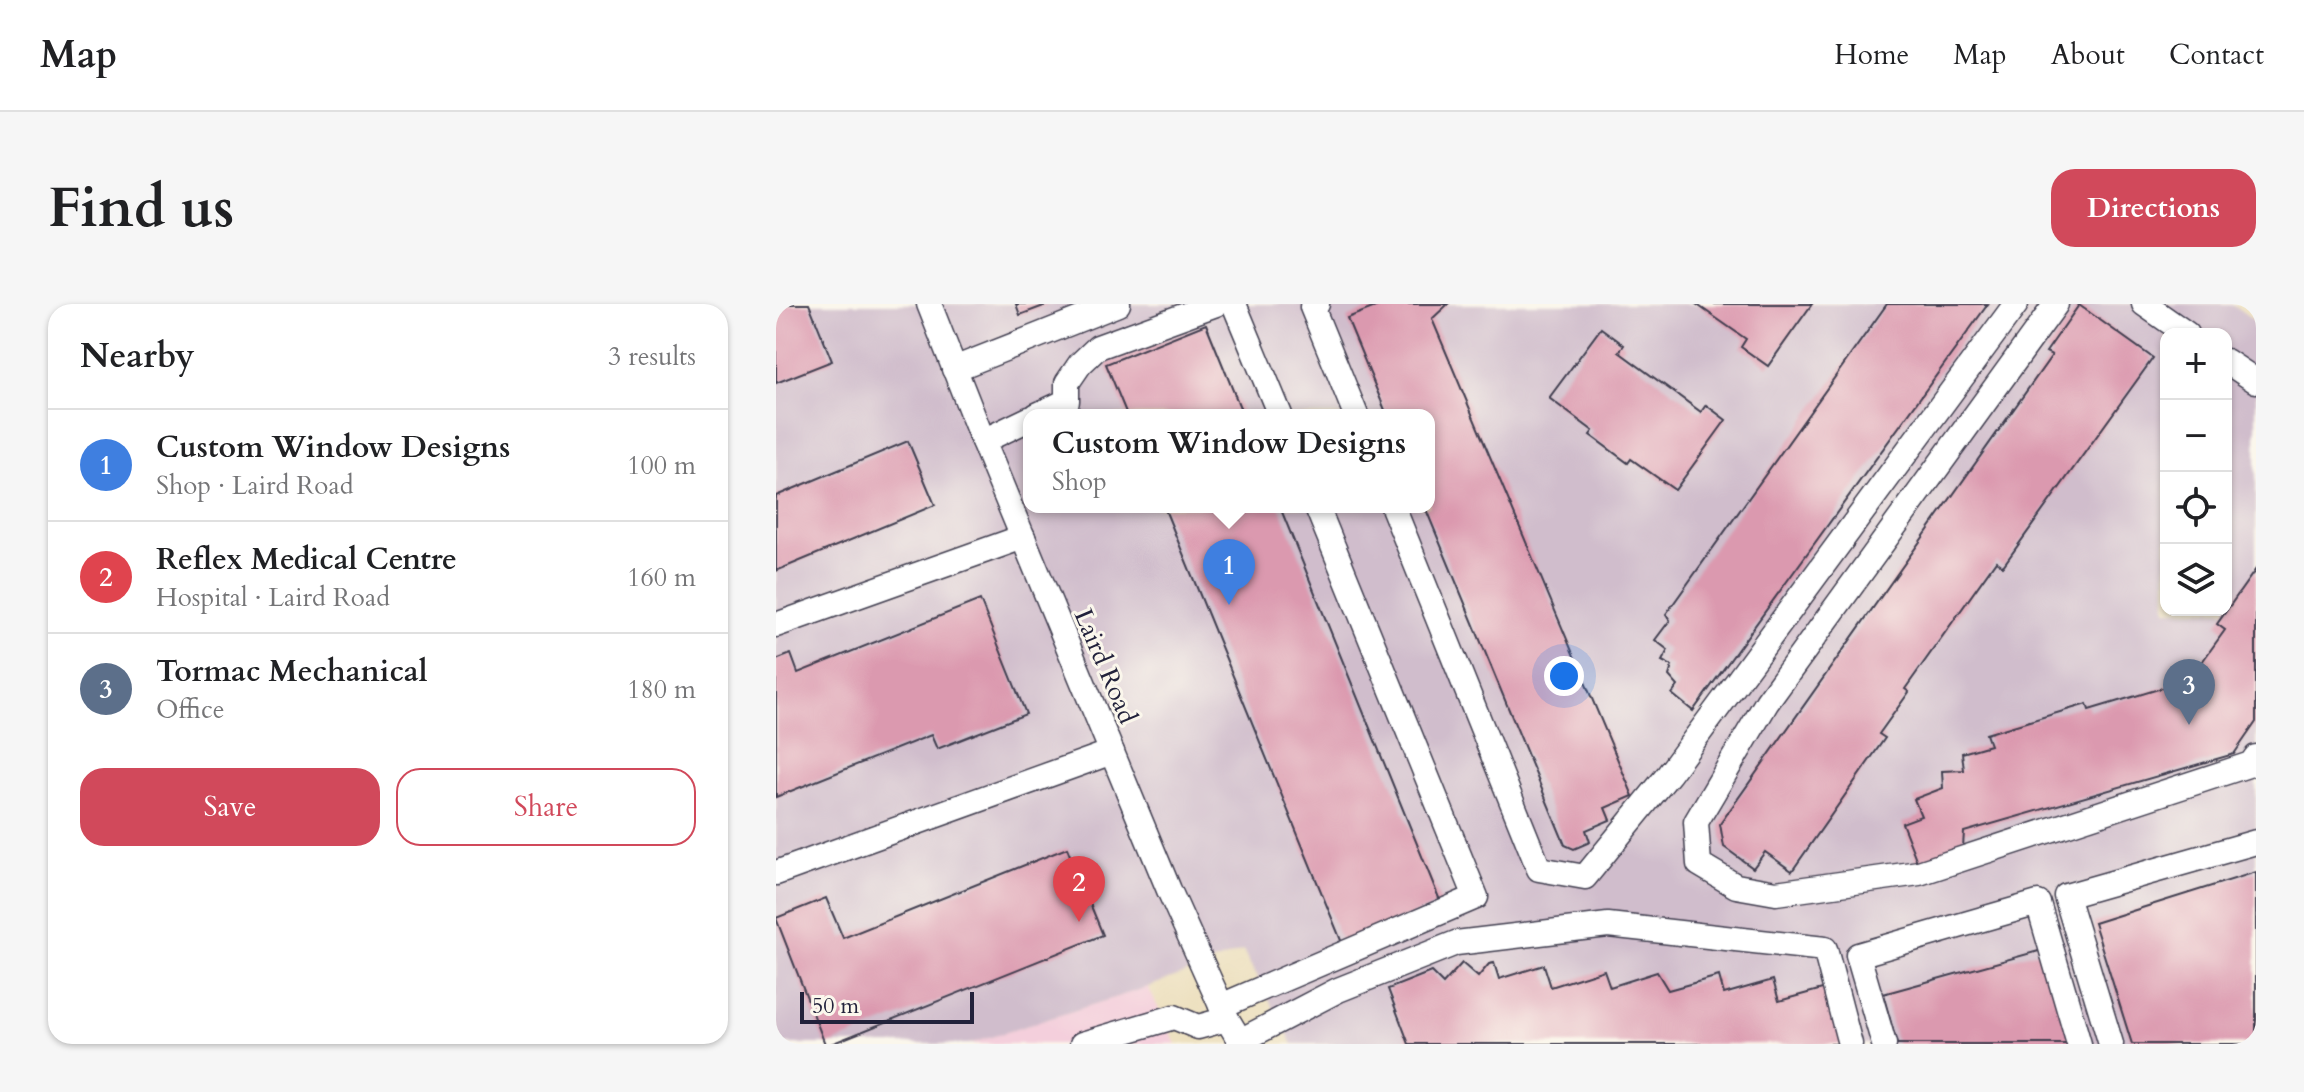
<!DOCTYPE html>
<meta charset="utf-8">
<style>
:root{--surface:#fff;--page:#f6f6f6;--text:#202124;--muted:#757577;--line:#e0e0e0;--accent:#d1495b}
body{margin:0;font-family:Cardo,serif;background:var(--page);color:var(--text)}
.controls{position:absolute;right:24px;top:24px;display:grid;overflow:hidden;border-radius:16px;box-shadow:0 2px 6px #0004}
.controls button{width:72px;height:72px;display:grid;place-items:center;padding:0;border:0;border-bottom:2px solid var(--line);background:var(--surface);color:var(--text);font:40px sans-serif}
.scale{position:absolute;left:24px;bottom:20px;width:174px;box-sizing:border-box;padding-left:8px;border:4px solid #22223b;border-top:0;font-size:22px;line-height:28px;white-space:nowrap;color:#22223b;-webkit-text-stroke:6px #fbf7ec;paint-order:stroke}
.you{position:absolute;left:788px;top:372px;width:28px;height:28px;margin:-20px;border:6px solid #fff;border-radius:50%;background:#1a73e8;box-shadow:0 0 0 12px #1a73e833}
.badge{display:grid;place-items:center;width:52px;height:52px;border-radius:50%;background:var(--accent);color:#fff;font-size:26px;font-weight:700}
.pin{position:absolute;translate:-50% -66px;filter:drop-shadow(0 2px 4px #0008)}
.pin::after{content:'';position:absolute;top:42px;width:28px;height:24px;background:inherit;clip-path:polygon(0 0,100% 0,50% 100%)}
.popup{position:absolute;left:247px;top:105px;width:412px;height:104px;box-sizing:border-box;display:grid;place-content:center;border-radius:16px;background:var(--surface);filter:drop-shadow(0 2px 6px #0005);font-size:26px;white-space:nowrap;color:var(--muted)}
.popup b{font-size:30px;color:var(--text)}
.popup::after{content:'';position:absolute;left:50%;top:100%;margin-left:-16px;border:16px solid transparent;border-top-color:var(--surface)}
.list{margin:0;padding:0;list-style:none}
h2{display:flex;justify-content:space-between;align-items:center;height:104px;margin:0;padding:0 32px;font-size:34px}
h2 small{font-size:26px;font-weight:400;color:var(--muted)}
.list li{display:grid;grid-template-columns:52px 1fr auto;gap:24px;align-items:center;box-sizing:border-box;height:112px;padding:0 32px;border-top:2px solid var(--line)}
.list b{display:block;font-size:30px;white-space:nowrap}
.list p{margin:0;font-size:26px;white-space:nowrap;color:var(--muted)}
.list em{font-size:26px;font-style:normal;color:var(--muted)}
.actions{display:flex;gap:16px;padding:24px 32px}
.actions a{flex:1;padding:18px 0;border:2px solid var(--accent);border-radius:24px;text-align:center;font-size:28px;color:var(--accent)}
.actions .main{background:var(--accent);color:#fff}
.icon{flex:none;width:44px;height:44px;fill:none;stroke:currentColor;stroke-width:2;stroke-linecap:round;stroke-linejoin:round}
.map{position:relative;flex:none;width:1480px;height:740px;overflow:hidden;border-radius:24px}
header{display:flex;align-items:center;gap:48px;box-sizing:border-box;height:112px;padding:0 40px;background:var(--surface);border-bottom:2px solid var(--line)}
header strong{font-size:38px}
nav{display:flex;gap:44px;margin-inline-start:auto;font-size:28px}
.intro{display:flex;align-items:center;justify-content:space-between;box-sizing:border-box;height:192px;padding:0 48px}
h1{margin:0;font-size:56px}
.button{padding:20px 36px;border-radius:24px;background:var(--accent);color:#fff;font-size:28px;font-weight:700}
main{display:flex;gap:48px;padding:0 48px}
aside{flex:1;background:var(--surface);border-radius:24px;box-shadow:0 2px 6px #0004}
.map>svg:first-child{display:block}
</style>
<header>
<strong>Map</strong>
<nav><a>Home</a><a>Map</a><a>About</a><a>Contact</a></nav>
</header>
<div class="intro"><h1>Find us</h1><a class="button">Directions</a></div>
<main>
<aside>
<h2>Nearby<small>3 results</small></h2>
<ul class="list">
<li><span class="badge" style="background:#3f7fe0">1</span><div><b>Custom Window Designs</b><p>Shop · Laird Road</p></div><em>100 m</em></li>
<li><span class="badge" style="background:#e0444e">2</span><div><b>Reflex Medical Centre</b><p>Hospital · Laird Road</p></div><em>160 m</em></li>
<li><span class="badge" style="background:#5c6f8a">3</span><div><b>Tormac Mechanical</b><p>Office</p></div><em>180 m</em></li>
</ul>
<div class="actions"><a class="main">Save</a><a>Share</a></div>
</aside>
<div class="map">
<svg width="1480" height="740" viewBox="0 0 1480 740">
<rect width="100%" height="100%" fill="#fbf7ec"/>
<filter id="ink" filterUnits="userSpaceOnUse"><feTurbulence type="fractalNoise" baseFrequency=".0125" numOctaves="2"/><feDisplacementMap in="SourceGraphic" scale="16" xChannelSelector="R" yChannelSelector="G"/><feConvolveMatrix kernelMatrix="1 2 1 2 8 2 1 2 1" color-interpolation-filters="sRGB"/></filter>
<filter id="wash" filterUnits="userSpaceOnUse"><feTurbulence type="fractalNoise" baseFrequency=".006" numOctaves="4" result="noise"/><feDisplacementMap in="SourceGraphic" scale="32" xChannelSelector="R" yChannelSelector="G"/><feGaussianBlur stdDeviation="1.8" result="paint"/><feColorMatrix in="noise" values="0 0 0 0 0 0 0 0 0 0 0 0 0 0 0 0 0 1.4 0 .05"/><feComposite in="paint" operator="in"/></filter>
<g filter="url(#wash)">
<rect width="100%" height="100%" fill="#ede0bf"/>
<!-- built -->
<path fill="#f4cfdc" d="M372,683L400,740H193Z"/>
<!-- industrial -->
<path fill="#d0bdcc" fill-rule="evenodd" d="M0,0H1456L1480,18V740H517L467,647L372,683L193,740H0ZM1390,30H1450V306H1390ZM253,111H653V203H253Z"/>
<g id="blocks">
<!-- building -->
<g fill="#db99af">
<path d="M0,0H33L56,57L0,79Z"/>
<path d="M240,0H273L244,11Z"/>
<path d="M607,0H672L656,15L857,492L829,504L834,516L810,526L814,538L798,545L789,541L649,203H653V111H611L571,14Z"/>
<path d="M920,0H1036L992,62L965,43L970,35Z"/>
<path d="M1111,0H1212L917,407L896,390L902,382L893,372L896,362L886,357L892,346L879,336L894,316L890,310Z"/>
<path d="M1303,1L1377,54L1227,262L1220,257L1129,385L1133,388L1103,430L1109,434L1016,567L989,548L977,564L948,543L944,520L1276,51L1270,48Z"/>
<path d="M430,20L467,111H351L330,60Z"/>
<path d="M825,24L848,41L843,48L925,108L930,101L950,116L899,186L855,155L852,159L814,131L817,127L773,94Z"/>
<path d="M132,137L159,201L0,267V192Z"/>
<path d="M388,203H504L665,599L566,639Z"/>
<path d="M1480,265V418L1458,450L1188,528L1187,543L1142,560L1126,519L1145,512L1138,495L1167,484L1166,467L1188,466L1186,449L1214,441L1210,430L1311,400L1313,406L1413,376L1449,326L1441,320Z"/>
<path d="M204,296L250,410L161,445L155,431L0,493V356L15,350L22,369Z"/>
<path d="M291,544L327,631L55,740H49L0,614L50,594L67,634Z"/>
<path d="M1480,568V740H1356L1318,619Z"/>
<path d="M1270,645L1297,740H1121L1107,690Z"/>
<path d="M686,659L702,673L713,660L718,659L723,675L768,661L775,683L828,666L834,683L881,668L892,686L943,672L948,690L997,676L1003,697L1050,684L1066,740H633L612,685L655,668L667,680Z"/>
</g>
</g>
</g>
<g filter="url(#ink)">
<use href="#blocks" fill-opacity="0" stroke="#403e4f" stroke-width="2"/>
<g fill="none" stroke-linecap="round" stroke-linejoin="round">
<!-- minor casing -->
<g stroke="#403e4f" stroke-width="27">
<g id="minor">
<path d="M153,0L207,137L393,586L451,715L466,740"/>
<path d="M458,0L504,111"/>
<path d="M541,0L536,3L580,111"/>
<path d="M1280,0L991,398L920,518L923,560L960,582L1000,589L1143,569L1475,460L1480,453"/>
<path d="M1368,0L1411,30"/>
<path d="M1450,57L1480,77"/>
<path d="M178,65L342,0"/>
<path d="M261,111L291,97V79L304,60L322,43L440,0"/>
<path d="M207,137L253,115"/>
<path d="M617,203L763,565L809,573L893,470L1240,0"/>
<path d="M0,321L247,233"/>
<path d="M0,569L336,448"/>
<path d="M445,702L700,593L541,203"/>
<path d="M464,737L562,686L680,639L832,621L1049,645L1074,740"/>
<path d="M306,740L398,713L422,723L451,715"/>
<path d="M1108,740L1082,651L1262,599L1303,740"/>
<path d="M1335,740L1290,592L1480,538"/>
</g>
</g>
<!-- minor -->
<use href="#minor" stroke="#fff" stroke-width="24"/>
</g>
</g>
<g text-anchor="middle" stroke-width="6" stroke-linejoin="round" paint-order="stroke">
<!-- street labels -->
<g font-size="26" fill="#22223b" stroke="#fbf7ec">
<text transform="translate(330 362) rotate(67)" y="9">Laird Road</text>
</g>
</g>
</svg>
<div class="controls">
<button>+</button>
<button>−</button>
<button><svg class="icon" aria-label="locate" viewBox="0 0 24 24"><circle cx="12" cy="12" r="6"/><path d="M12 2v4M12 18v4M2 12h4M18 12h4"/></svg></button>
<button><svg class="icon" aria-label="layers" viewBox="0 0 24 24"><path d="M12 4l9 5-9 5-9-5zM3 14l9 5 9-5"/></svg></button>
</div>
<div class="scale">50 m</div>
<div class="you"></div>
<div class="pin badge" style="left:453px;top:301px;background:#3f7fe0">1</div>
<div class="popup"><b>Custom Window Designs</b>Shop</div>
<div class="pin badge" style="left:303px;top:618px;background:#e0444e">2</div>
<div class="pin badge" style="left:1413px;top:421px;background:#5c6f8a">3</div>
</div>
</main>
